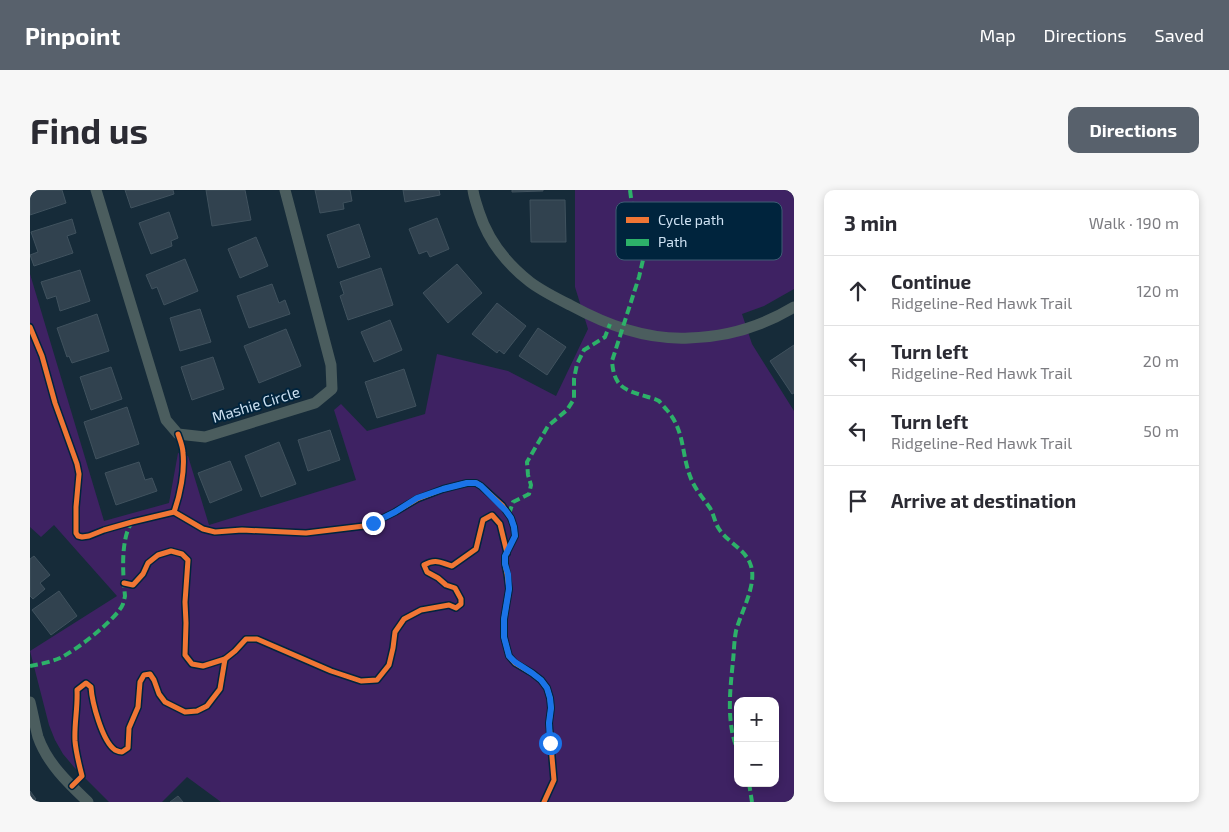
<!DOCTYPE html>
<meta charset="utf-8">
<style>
:root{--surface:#fff;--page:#f7f7f7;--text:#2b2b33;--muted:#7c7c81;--line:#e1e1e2;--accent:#58616c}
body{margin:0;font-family:"Exo 2",sans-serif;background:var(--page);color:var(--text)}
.controls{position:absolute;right:15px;bottom:15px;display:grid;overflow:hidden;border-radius:10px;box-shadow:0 2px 8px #0003}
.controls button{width:45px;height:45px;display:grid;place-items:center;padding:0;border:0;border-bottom:1px solid var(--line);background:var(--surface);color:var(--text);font:25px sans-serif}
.stop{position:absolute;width:15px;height:15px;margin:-11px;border:4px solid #1a73e8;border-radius:50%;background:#fff}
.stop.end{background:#1a73e8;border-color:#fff;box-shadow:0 1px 5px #0008}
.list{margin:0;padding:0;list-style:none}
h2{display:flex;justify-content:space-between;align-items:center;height:65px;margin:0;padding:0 20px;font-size:21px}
h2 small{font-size:16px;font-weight:400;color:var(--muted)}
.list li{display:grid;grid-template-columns:32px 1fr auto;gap:15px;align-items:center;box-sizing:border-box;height:70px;padding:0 20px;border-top:1px solid var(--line)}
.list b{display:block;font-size:19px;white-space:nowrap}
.list p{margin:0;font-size:16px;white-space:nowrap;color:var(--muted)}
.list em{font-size:16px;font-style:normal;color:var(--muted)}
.icon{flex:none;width:28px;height:28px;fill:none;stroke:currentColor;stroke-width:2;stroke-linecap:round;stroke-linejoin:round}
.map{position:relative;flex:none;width:764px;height:612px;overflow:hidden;border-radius:10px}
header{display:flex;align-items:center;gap:30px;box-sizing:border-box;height:70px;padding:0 25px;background:var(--accent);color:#fff}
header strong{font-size:24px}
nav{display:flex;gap:28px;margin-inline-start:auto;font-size:18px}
.intro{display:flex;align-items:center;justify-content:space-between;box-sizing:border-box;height:120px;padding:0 30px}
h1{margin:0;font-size:35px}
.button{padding:12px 22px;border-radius:10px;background:var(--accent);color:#fff;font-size:18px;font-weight:700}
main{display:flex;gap:30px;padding:0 30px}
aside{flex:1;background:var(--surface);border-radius:10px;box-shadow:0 2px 8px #0003}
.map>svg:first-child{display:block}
</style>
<header>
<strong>Pinpoint</strong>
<nav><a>Map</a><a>Directions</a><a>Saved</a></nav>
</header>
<div class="intro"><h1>Find us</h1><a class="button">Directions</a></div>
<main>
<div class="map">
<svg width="764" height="612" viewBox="0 0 764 612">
<rect width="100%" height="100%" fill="#162b39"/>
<!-- green -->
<path fill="#3e2263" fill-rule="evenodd" d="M545,0H764V99L734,116L712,124L722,154L764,221V612H191L157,587L132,612H79L44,577L33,564L25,550L19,535L0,461L87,406L24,335L11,347L0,337V84L74,331L139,313L148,263L158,266L179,335L326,290L304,220L311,214L337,241L395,224L407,164L478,181L526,206L558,139L545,97ZM708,511H745V593H708Z"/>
<!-- building -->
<g fill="#31424f" stroke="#40525e">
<path d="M0,0H32L36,13L0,25Z"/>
<path d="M95,0H143L144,4L101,18Z"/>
<path d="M176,0H215L221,30L182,36Z"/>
<path d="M285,0H320L322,11L313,13L314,19L290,23Z"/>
<path d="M373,0H409L410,5L375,12Z"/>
<path d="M482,0H513V1L482,2Z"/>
<path d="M500,10H535L536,52H501Z"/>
<path d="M139,22L148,48L141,51L142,56L121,64L109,33Z"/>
<path d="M407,28L419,59L400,67L397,61L389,64L379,39Z"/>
<path d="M42,29L46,43L37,46L43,63L4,76L0,65L8,62L1,42Z"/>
<path d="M329,34L340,67L308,78L297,45Z"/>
<path d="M226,47L238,76L210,88L198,59Z"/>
<path d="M155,69L168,101L134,115L127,97L122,99L116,85Z"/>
<path d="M427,74L452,103L418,133L393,103Z"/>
<path d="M351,78L363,115L318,130L310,106L314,104L310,92Z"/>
<path d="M50,80L60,111L30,121L26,106L17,109L11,92Z"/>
<path d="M242,94L249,113L255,110L260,124L219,138L207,106Z"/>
<path d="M467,113L496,136L474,164L469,160L467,163L442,144Z"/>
<path d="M170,119L181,152L150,161L140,128Z"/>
<path d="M67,124L79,161L42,173L39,166L37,167L27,138Z"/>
<path d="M360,130L372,160L344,172L331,142Z"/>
<path d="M508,138L536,157L517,185L489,166Z"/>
<path d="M256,139L271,176L229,193L214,156Z"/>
<path d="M764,155V203L762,204L740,171Z"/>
<path d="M183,167L194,199L162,210L151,177Z"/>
<path d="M81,177L92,209L61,220L50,187Z"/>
<path d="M374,179L386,216L347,228L335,192Z"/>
<path d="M97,217L109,254L66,269L54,232Z"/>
<path d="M300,240L310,270L278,281L268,250Z"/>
<path d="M249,252L266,294L231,307L215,266Z"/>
<path d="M200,271L212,300L180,313L168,283Z"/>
<path d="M109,272L115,290L122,288L127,301L86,315L75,283Z"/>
<path d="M4,366L20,385L10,393L15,399L3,409L0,406V369Z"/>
<path d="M29,401L47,426L21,445L2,420Z"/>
<path d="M0,601L6,609L2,612H0Z"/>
<path d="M148,606L153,612H140Z"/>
</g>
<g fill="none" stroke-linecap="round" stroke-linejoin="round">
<!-- minor -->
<g stroke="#4b5d5e" stroke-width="11">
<path d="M66,0L136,230L148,244L175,247L285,213L302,199L301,175L255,0"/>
<path d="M443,0C444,8 447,15 449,22C458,50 477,74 500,92C512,101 526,108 540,115C577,135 616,150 659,148C697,147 731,137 764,117"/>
<path d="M0,512C3,524 5,536 8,547C17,573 38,593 58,612"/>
</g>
<!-- quiet -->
<g stroke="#2db169" stroke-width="4" stroke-dasharray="8 4" stroke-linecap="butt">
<path d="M600,0L605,38L610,52L613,70L609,87L582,171C584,198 595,200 618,207C621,208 626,209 629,211C631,213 634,217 636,219C655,240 651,262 660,286C664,298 673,308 680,318C684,325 685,333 689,339C698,353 716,359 721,376C727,395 711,422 706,441C704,451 704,462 703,471C700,501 696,533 708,561"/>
<path d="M479,324L483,312L499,304L501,295L498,285L497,272L518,236L537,220L544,209V189L547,174L554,160L575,147L580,134"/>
<path d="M0,476C10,474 21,472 30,468C45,461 87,429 93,414C93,413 95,407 95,406C93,386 90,349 102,332"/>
<path d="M719,593L722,612"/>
</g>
<!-- cycleway casing -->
<g stroke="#00243d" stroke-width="8">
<g id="cycleway">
<path d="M0,137L12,166L25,213L47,274L49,284L46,317V343L48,346L52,347L59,346L74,340L102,332L144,322L173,339L185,342L212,340L276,343L334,336L343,333L365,322L387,309L413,299L437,293H446L451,296L472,315L481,328L484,337L485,346L475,366V374L477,384L479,399L474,429V447L479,466L485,473L502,483L511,490L517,498L520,508L521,518L519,533L524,590L514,612"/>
<path d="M144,322C150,305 155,281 153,263C153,257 150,250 148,244"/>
<path d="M94,393L103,395L113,384L118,373L128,365L141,361L152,364L158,370L155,412L156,433L155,465L162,474L173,476L195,469L205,461L216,449H227L301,481L331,491L347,490L359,475L363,458L365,442L374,429L391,420L419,415L426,418L431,414V409L425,398L416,395L408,388L397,382L394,375C406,368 411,373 422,376L446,359L453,330L462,325L470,334L477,363"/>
<path d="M42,596L52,586C49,574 46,563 45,551C44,534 48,517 47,500L56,493L61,497C62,512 72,551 85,560C87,561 90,562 92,562L98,558L99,538L108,517L110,492L114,485L120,484L124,490L129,504L135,512L155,522L167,521L177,516L190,499L195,469"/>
</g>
</g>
<!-- cycleway -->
<use href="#cycleway" stroke="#f07635" stroke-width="5"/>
</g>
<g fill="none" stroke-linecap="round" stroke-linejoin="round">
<!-- route -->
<path stroke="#1a73e8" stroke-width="6" d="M343,333L365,322L387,308L413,299L437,293H446L451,296L476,321L481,328L484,337L485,346L475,366V374L478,384L479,399L474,429V447L479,466L485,472L502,483L511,490L517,498L520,508L521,518L519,533L520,553"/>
</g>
<g text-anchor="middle" stroke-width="4" stroke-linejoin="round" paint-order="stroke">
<!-- street labels -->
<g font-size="15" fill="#cee2f3" stroke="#00243d">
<text transform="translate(226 215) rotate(-17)" y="5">Mashie Circle</text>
</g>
</g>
<!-- legend -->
<rect x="586" y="12" width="166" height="58" rx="8" fill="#00243d" stroke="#3e5d74" stroke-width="1"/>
<rect x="596" y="27" width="23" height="6" fill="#f07635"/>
<rect x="596" y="49" width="23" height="7" fill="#2db169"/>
<g font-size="14" fill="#cee2f3">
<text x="628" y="35">Cycle path</text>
<text x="628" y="57">Path</text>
</g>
</svg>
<div class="controls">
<button>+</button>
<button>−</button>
</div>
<div class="stop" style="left:520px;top:553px"></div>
<div class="stop end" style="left:343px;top:333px"></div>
</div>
<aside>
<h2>3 min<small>Walk · 190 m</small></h2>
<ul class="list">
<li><svg class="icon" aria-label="ahead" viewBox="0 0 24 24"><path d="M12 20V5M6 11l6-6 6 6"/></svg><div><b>Continue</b><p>Ridgeline-Red Hawk Trail</p></div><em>120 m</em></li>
<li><svg class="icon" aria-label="left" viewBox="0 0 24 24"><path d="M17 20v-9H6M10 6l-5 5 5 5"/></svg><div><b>Turn left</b><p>Ridgeline-Red Hawk Trail</p></div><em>20 m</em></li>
<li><svg class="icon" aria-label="left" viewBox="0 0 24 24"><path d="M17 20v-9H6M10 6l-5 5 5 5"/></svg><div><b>Turn left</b><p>Ridgeline-Red Hawk Trail</p></div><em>50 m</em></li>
<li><svg class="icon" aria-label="arrive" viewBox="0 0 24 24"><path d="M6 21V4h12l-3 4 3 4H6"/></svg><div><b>Arrive at destination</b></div></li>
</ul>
</aside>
</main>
